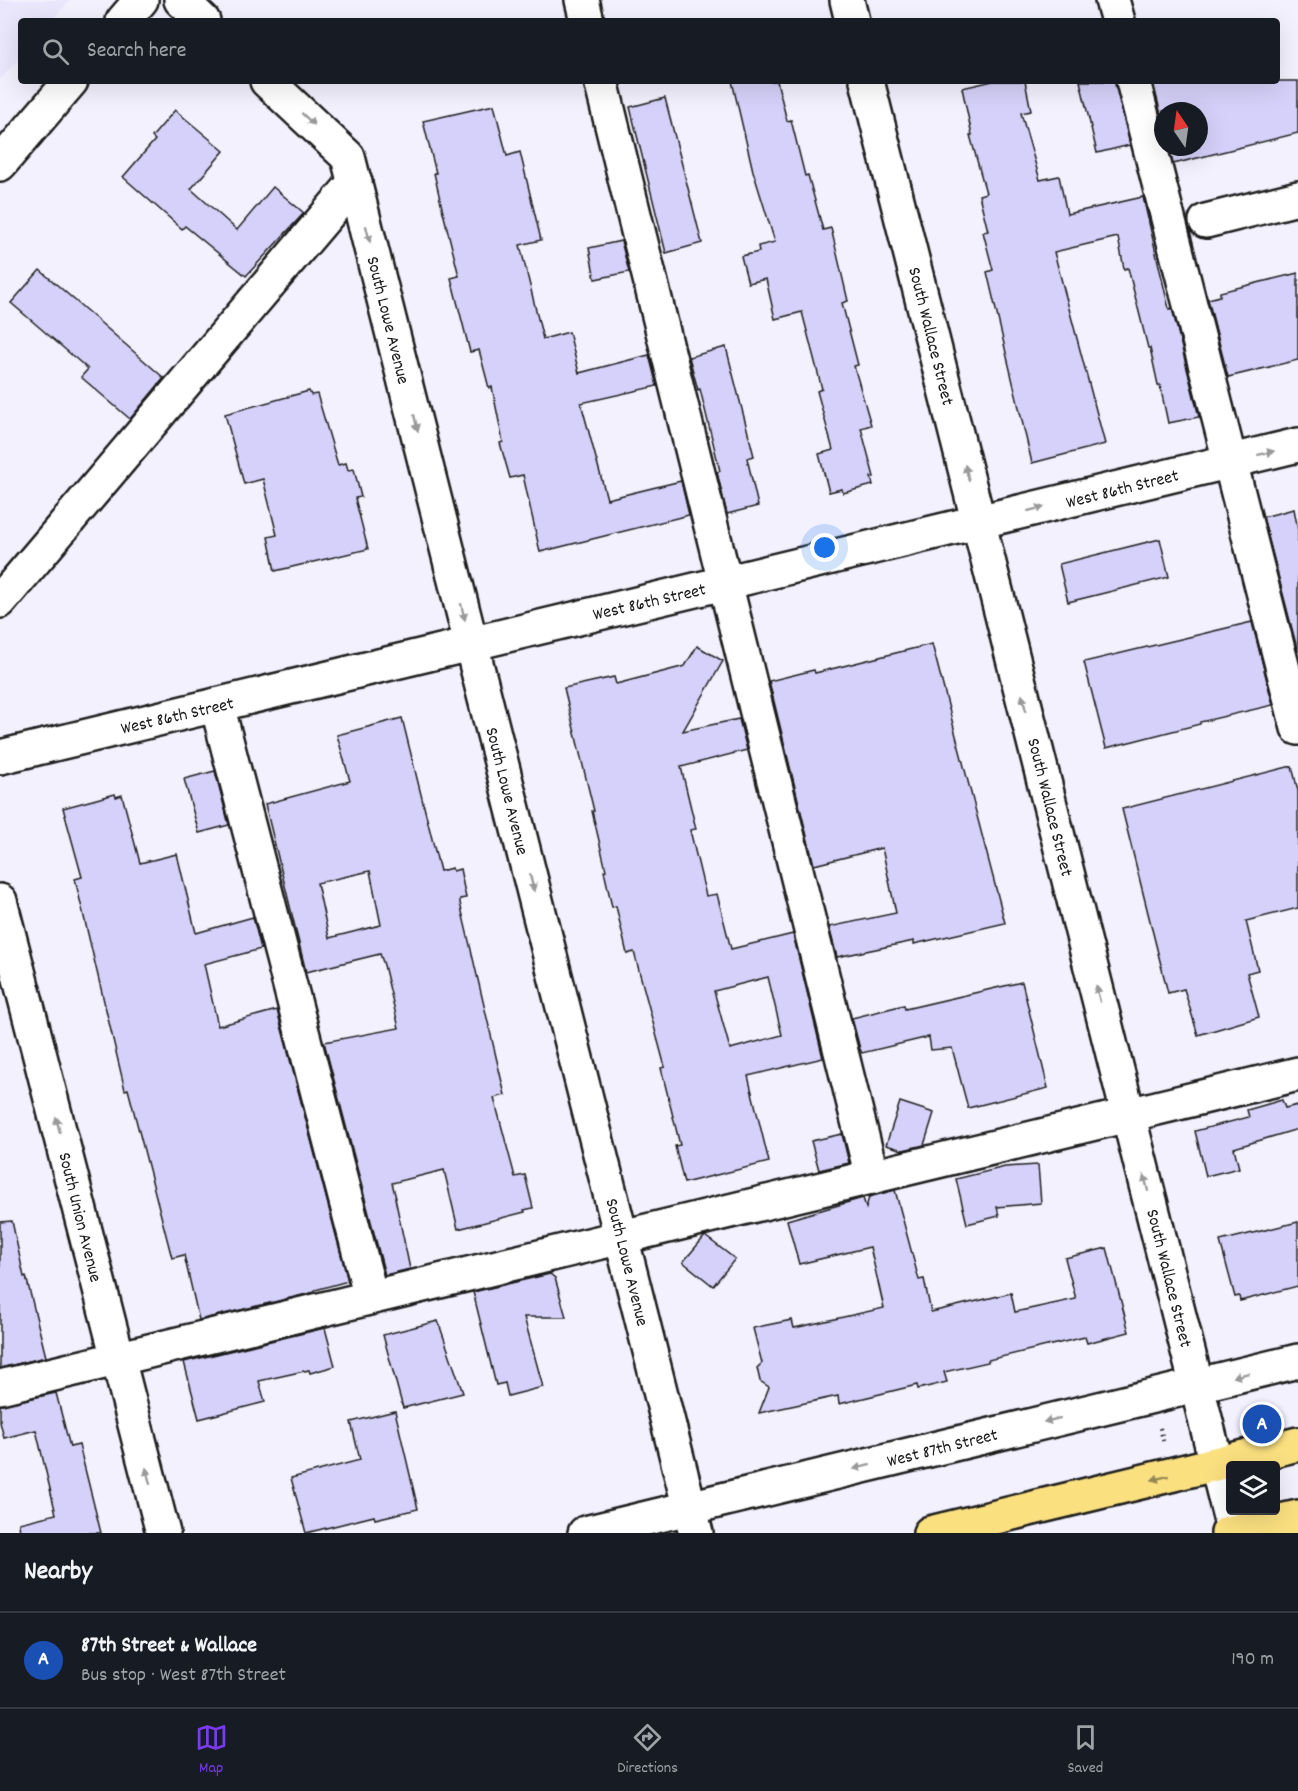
<!DOCTYPE html>
<meta charset="utf-8">
<style>
:root{--surface:#171b24;--page:#20242c;--text:#f1f3f6;--muted:#9ea1a6;--line:#363941;--accent:#7c3aed}
body{margin:0;font-family:Dekko,sans-serif;background:var(--page);color:var(--text)}
.controls{position:absolute;right:18px;bottom:18px;display:grid;overflow:hidden;border-radius:6px;box-shadow:0 6px 24px #0002}
.controls button{width:54px;height:54px;display:grid;place-items:center;padding:0;border:0;border-bottom:2px solid var(--line);background:var(--surface);color:var(--text);font:30px sans-serif}
.compass{position:absolute;left:1154px;top:102px;width:54px;height:54px;border-radius:50%;background:var(--surface);box-shadow:0 6px 24px #0002;rotate:347deg}
.you{position:absolute;left:825px;top:548px;width:21px;height:21px;margin:-15px;border:4px solid #fff;border-radius:50%;background:#1a73e8;box-shadow:0 0 0 9px #1a73e833}
.badge{display:grid;place-items:center;width:39px;height:39px;border-radius:50%;background:var(--accent);color:#fff;font-size:20px;font-weight:700}
.pin{position:absolute;translate:-50% -50%;border:3px solid #fff;box-shadow:0 2px 6px #0006}
.list{margin:0;padding:0;list-style:none}
h2{display:flex;justify-content:space-between;align-items:center;height:78px;margin:0;padding:0 24px;font-size:26px}
h2 small{font-size:20px;font-weight:400;color:var(--muted)}
.list li{display:grid;grid-template-columns:39px 1fr auto;gap:18px;align-items:center;box-sizing:border-box;height:96px;padding:0 24px;border-top:2px solid var(--line)}
.list b{display:block;font-size:22px;white-space:nowrap}
.list p{margin:0;font-size:20px;white-space:nowrap;color:var(--muted)}
.list em{font-size:20px;font-style:normal;color:var(--muted)}
.icon{flex:none;width:33px;height:33px;fill:none;stroke:currentColor;stroke-width:2;stroke-linecap:round;stroke-linejoin:round}
.map{position:relative;flex:none;width:1298px;height:1533px;overflow:hidden}
.search{position:absolute;background:var(--surface);box-shadow:0 6px 24px #0002;left:18px;right:18px;top:18px;height:66px;display:flex;align-items:center;gap:15px;box-sizing:border-box;padding:0 21px;border-radius:6px;color:var(--muted);font-size:22px}
.sheet{height:174px;background:var(--surface)}
nav{display:flex;justify-content:space-around;align-items:center;box-sizing:border-box;height:84px;border-top:2px solid var(--line);background:var(--surface);font-size:16px;color:var(--muted)}
nav a{display:grid;justify-items:center;gap:3px}
nav .on{color:var(--accent)}
.map>svg:first-child{display:block}
</style>
<div class="map">
<svg width="1298" height="1533" viewBox="0 0 1298 1533">
<rect width="100%" height="100%" fill="#f3f1fe"/>
<filter id="ink" filterUnits="userSpaceOnUse"><feTurbulence type="fractalNoise" baseFrequency=".0167" numOctaves="2"/><feDisplacementMap in="SourceGraphic" scale="12" xChannelSelector="R" yChannelSelector="G"/><feConvolveMatrix kernelMatrix="1 2 1 2 8 2 1 2 1" color-interpolation-filters="sRGB"/></filter>
<g filter="url(#ink)">
<!-- built -->
<path fill="#eae7fd" d="M0,0H70L51,21H21V56L0,80Z"/>
<!-- building -->
<g fill="#d6d1fa" stroke="#1c1c1c" stroke-width="1.5" fill-rule="evenodd">
<path d="M732,81H777L787,121L791,120L805,176L808,175L823,230L831,228L848,301L842,303L858,365L854,366L871,425L861,428L874,477H871L873,485L843,493L842,489L829,492L819,454L833,450L817,391L822,389L802,312L775,319L766,279L748,283L741,256L759,252L758,246L775,242L753,171Z"/>
<path d="M993,81H1025L1031,111L1021,113L1040,180L1059,176L1067,214L1143,197L1169,309L1172,308L1199,417L1168,423L1160,385H1158L1150,348H1148L1128,268L1124,269L1118,237L1054,252L1105,444L1032,463L987,272L993,270L983,232L988,231L979,195L986,193L970,135H972L962,88Z"/>
<path d="M1080,81H1115L1130,145L1097,153Z"/>
<path d="M1157,81H1298V133L1173,164L1169,147H1199V111H1163V123L1153,82Z"/>
<path d="M665,98L702,243L666,253L630,107Z"/>
<path d="M494,105L507,156L520,152L541,240L520,245L543,339L569,332L579,373L649,355L657,386L581,403L607,499L681,481L689,515L540,552L523,475L510,478L500,443L503,442L492,387L489,388L479,350L470,352L451,278L459,276L442,208L434,173H436L423,121Z"/>
<path d="M175,110L224,151L191,189L237,230L273,187L304,213L246,276L185,226L182,229L123,177L155,140L152,137Z"/>
<path d="M621,241L629,272L595,279L589,248Z"/>
<path d="M40,270L164,378L130,419L81,377L88,369L11,303Z"/>
<path d="M1298,273V360L1228,377L1208,299L1220,296V292Z"/>
<path d="M726,347L754,456L747,458L758,506L727,514L717,472L720,471L700,389L698,390L689,357Z"/>
<path d="M309,391L311,395L317,394L338,465L346,463L348,470L354,469L361,497L355,498L368,549L275,571L268,537L277,535L263,479L244,484L225,414Z"/>
<path d="M1294,509L1298,530V652L1263,517Z"/>
<path d="M1160,539L1169,577L1068,602L1059,564Z"/>
<path d="M1252,622L1273,705L1200,722V724L1106,748L1084,662Z"/>
<path d="M932,644L1005,923L914,944V941L837,957L829,927L896,913L882,848L814,865L769,681L814,670L815,673Z"/>
<path d="M697,646L723,661L683,731L739,719L747,750L681,767L696,829L690,830L706,896L717,894L731,949L793,934L823,1058L748,1076L769,1162L684,1183L675,1146L680,1145L661,1068L665,1067L634,952L627,954L616,906L612,907L604,871L606,870L592,811H594L564,688L614,677L616,684L685,666ZM768,977L782,1035L730,1049L714,991Z"/>
<path d="M402,718L440,871L452,868L453,871L460,869L466,898L460,899V903L505,1095L494,1098L515,1177L525,1175L533,1208L524,1210L525,1212L458,1229L444,1170L392,1183L396,1198H395L410,1269L385,1275L324,1042L399,1028L384,965L380,954L306,972L265,804L350,781L337,735ZM370,871L381,925L329,938L317,883Z"/>
<path d="M1292,766L1298,791V908L1246,921L1258,970L1247,973L1259,1017L1198,1035L1184,989L1168,993L1122,809Z"/>
<path d="M215,771L229,825L199,833L184,779Z"/>
<path d="M115,794L116,797L122,795L140,863L177,854L196,933L253,917L261,949L204,964L218,1026L277,1010L348,1281L315,1290V1292L199,1320L184,1255L172,1258L128,1089L125,1090L75,879L82,877L63,808Z"/>
<path d="M1022,982L1048,1088L968,1108L952,1048L931,1050L929,1037L862,1053L860,1049L852,1018L904,1005L905,1009Z"/>
<path d="M1282,1100L1285,1108L1298,1105V1129L1234,1148L1239,1168L1206,1176L1195,1131L1249,1117L1247,1110Z"/>
<path d="M900,1102L934,1113L924,1145L903,1150L886,1145Z"/>
<path d="M842,1134L849,1163L819,1170L811,1141Z"/>
<path d="M1038,1165L1041,1203L997,1207L999,1216L967,1224L956,1179L1005,1167Z"/>
<path d="M895,1190L919,1280L924,1279L931,1312L1011,1293L1015,1312L1076,1299L1065,1258L1107,1248L1129,1332L1087,1343L1085,1337L988,1360V1362L944,1372L947,1382L918,1389L917,1385L839,1404L838,1396L759,1413L769,1387L760,1381L757,1368L762,1363L753,1328L792,1320L794,1328L884,1308L870,1247L799,1264L787,1220L863,1198L866,1208L869,1197Z"/>
<path d="M12,1221L24,1277L26,1276L46,1357L0,1368V1222Z"/>
<path d="M1298,1222V1286L1240,1301L1239,1296L1235,1297L1220,1241Z"/>
<path d="M705,1236L735,1259L713,1286L683,1262Z"/>
<path d="M550,1274L555,1278L566,1317H524L543,1387L508,1396L505,1383L496,1385L473,1292Z"/>
<path d="M438,1321L463,1393L403,1408L383,1335Z"/>
<path d="M325,1328L335,1366L310,1373L309,1370L259,1381L265,1402L199,1419L184,1362Z"/>
<path d="M56,1393L70,1447L79,1445L101,1533H20L19,1523L56,1514L36,1430L4,1438L0,1422V1405Z"/>
<path d="M395,1411L418,1509L375,1519L374,1516L306,1533L291,1478L360,1460L351,1422Z"/>
</g>
<g fill="none" stroke-linecap="round" stroke-linejoin="round">
<!-- minor casing -->
<g stroke="#1c1c1c" stroke-width="38">
<g id="minor">
<path d="M181,0L203,21"/>
<path d="M582,0L587,21"/>
<path d="M847,0L852,21"/>
<path d="M1112,0L1118,21"/>
<path d="M123,21L141,0"/>
<path d="M267,81L348,157L696,1533"/>
<path d="M601,81L872,1177"/>
<path d="M867,81L1234,1533"/>
<path d="M1133,81L1298,728"/>
<path d="M0,164L71,81"/>
<path d="M1206,221L1298,198"/>
<path d="M0,601L355,182"/>
<path d="M217,705L371,1297"/>
<path d="M0,757L1298,445"/>
<path d="M0,901L163,1533"/>
<path d="M0,1387L1298,1074"/>
<path d="M585,1533L1298,1361"/>
</g>
</g>
<!-- major casing -->
<g stroke="#1c1c1c" stroke-width="38">
<g id="major">
<path d="M930,1533L1298,1444"/>
<path d="M1228,1533L1298,1517"/>
</g>
</g>
<!-- path -->
<path stroke="#1c1c1c" stroke-width="4" stroke-dasharray="1.5 4.5" stroke-linecap="butt" d="M1160,1428L1164,1444"/>
<!-- minor -->
<use href="#minor" stroke="#fff" stroke-width="33"/>
<!-- major -->
<use href="#major" stroke="#fbe080" stroke-width="33"/>
</g>
<!-- one-way arrows -->
<defs><path id="oneway-solid" d="M-6-.8H1V-3.2L6.5 0L1 3.2V.8H-6Z" transform="scale(1.5)"/></defs>
<g fill="#999">
<use href="#oneway-solid" transform="translate(308 119) rotate(43)"/>
<use href="#oneway-solid" transform="translate(368 234) rotate(76)"/>
<use href="#oneway-solid" transform="translate(416 423) rotate(76)"/>
<use href="#oneway-solid" transform="translate(1266 453) rotate(-14)"/>
<use href="#oneway-solid" transform="translate(967 473) rotate(-104)"/>
<use href="#oneway-solid" transform="translate(1036 509) rotate(-14)"/>
<use href="#oneway-solid" transform="translate(463 612) rotate(76)"/>
<use href="#oneway-solid" transform="translate(1024 703) rotate(-104)"/>
<use href="#oneway-solid" transform="translate(532 883) rotate(76)"/>
<use href="#oneway-solid" transform="translate(1098 994) rotate(-104)"/>
<use href="#oneway-solid" transform="translate(58 1125) rotate(-104)"/>
<use href="#oneway-solid" transform="translate(1146 1183) rotate(-104)"/>
<use href="#oneway-solid" transform="translate(1241 1375) rotate(166)"/>
<use href="#oneway-solid" transform="translate(1052 1420) rotate(166)"/>
<use href="#oneway-solid" transform="translate(862 1467) rotate(166)"/>
<use href="#oneway-solid" transform="translate(148 1476) rotate(-104)"/>
</g>
<use fill="#978853" href="#oneway-solid" transform="translate(1160 1478) rotate(166)"/>
</g>
<g text-anchor="middle" stroke-width="5" stroke-linejoin="round" paint-order="stroke">
<!-- street labels -->
<g font-size="18" fill="#1c1c1c" stroke="#fff">
<text transform="translate(389 320) rotate(76)" y="6">South Lowe Avenue</text>
<text transform="translate(932 336) rotate(76)" y="6">South Wallace Street</text>
<text transform="translate(1122 488) rotate(-14)" y="6">West 86th Street</text>
<text transform="translate(649 601) rotate(-13)" y="6">West 86th Street</text>
<text transform="translate(177 715) rotate(-13)" y="6">West 86th Street</text>
<text transform="translate(508 791) rotate(76)" y="6">South Lowe Avenue</text>
<text transform="translate(1051 807) rotate(76)" y="6">South Wallace Street</text>
<text transform="translate(81 1217) rotate(76)" y="6">South Union Avenue</text>
<text transform="translate(628 1262) rotate(76)" y="6">South Lowe Avenue</text>
<text transform="translate(1170 1278) rotate(76)" y="6">South Wallace Street</text>
<text transform="translate(942 1447) rotate(-14)" y="6">West 87th Street</text>
</g>
</g>
</svg>
<div class="controls">
<button><svg class="icon" aria-label="layers" viewBox="0 0 24 24"><path d="M12 4l9 5-9 5-9-5zM3 14l9 5 9-5"/></svg></button>
</div>
<svg class="compass" viewBox="-18 -18 36 36"><path d="M0-13l5 13h-10z" fill="#e53935"/><path d="M0 13l5-13h-10z" fill="#9ea1a6"/></svg>
<div class="you"></div>
<div class="pin badge" style="left:1262px;top:1424px;background:#1a4fb4">A</div>
<div class="search"><svg class="icon" aria-label="search" viewBox="0 0 24 24"><circle cx="10" cy="10" r="6"/><path d="M15 15l6 6"/></svg>Search here</div>
</div>
<section class="sheet">
<h2>Nearby<small></small></h2>
<ul class="list">
<li><span class="badge" style="background:#1a4fb4">A</span><div><b>87th Street &amp; Wallace</b><p>Bus stop · West 87th Street</p></div><em>190 m</em></li>
</ul>
</section>
<nav>
<a class="on"><svg class="icon" aria-label="map" viewBox="0 0 24 24"><path d="M3 6l6-2 6 2 6-2v14l-6 2-6-2-6 2zM9 4v14M15 6v14"/></svg>Map</a>
<a><svg class="icon" aria-label="directions" viewBox="0 0 24 24"><path d="M12 3l9 9-9 9-9-9zM9 14v-3h6M13 9l2 2-2 2"/></svg>Directions</a>
<a><svg class="icon" aria-label="saved" viewBox="0 0 24 24"><path d="M7 4h10v16l-5-4-5 4z"/></svg>Saved</a>
</nav>
